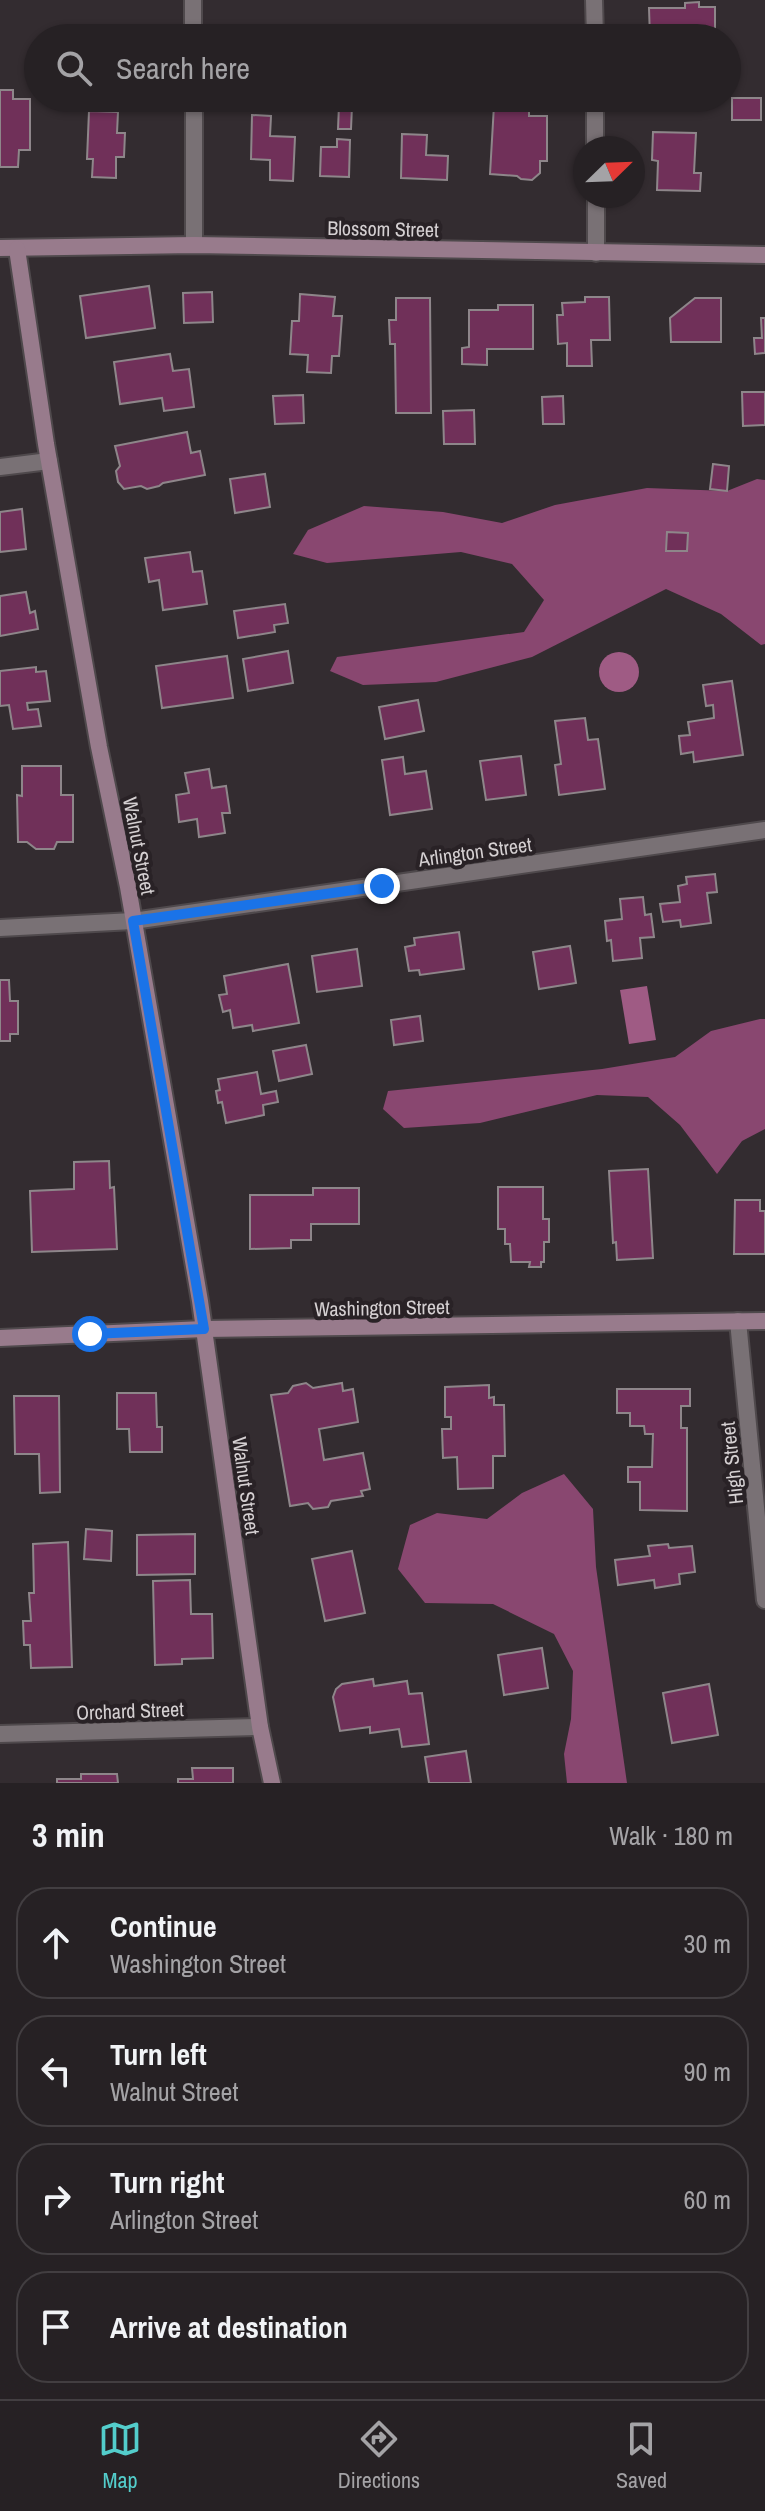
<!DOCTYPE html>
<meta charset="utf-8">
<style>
:root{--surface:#262124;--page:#322e31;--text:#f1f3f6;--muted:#a4a3a6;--line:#423e41;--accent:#53cdcb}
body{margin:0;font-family:"Archivo Narrow",sans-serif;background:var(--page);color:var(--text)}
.compass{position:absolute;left:573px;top:136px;width:72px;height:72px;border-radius:50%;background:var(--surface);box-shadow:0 2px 6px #0004;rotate:67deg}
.stop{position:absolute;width:24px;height:24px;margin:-18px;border:6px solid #1a73e8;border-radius:50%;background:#fff}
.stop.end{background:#1a73e8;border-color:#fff;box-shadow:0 2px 8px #0008}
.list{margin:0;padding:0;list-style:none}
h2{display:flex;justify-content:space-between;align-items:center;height:104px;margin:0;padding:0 32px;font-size:34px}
h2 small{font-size:26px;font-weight:400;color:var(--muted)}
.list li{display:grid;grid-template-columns:52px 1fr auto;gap:24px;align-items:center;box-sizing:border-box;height:112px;margin:0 16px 16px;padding:0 16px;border:2px solid var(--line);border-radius:32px}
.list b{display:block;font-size:30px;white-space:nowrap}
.list p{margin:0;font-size:26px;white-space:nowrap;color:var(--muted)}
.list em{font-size:26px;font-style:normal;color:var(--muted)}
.icon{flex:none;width:44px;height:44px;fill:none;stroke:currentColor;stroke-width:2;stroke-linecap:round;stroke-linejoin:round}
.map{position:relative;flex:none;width:765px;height:1783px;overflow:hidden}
.search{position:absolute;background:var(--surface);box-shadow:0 2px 6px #0004;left:24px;right:24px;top:24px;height:88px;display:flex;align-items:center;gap:20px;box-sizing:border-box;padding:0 28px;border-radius:44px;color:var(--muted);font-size:30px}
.sheet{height:616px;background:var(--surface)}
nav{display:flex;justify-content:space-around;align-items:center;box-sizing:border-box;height:112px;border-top:2px solid var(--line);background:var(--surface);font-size:22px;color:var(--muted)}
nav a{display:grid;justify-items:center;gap:4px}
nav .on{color:var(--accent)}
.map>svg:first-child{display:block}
</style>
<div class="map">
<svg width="765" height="1783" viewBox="0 0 765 1783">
<rect width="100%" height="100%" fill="#332c30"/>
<!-- forest -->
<g fill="#894770">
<path d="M757,479L765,480V644L761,645L721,614L666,589L532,657L436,682L363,685L330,671L337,657L524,632L544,600L512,564L461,552L327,563L293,554L308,530L364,506L443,512L502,523L555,505L647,488L727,491Z"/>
<path d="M760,1019H765V1129L742,1141L717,1174L680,1125L648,1097L597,1095L480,1123L404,1128L383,1109L388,1091L602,1069L675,1057L711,1031Z"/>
<path d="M564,1474L593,1509L596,1567L627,1783H567L564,1754L571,1719L573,1671L554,1634L493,1604L425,1603L398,1569L410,1525L437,1513L487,1519L522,1493Z"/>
</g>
<!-- water -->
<g fill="#9f5b84">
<circle cx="619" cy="672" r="20"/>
<path d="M647,986L656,1040L629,1044L620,990Z"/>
</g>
<!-- building -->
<g fill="#703059" stroke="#8e868a" stroke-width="2">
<path d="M699,2V7H715V38H650L649,8H685V3Z"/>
<rect x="237" y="25" width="73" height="13"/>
<path d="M52,29H74L73,38H52Z"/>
<path d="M0,90H13V99H30V150H19L18,167H0Z"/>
<rect x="732" y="98" width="29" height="22"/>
<path d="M339,105L352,106L351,129H338Z"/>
<path d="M494,105L529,107V116H547V161H540V173L532,180L521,179L517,176L490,174Z"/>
<path d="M89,111L118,112L117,133H125L124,157H116V178L92,177L93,159H87Z"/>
<path d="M252,115L271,116L270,136L295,137L293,181L270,180V160L251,159Z"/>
<path d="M653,132L696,133L694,173H701L700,191L657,190L658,161L652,160Z"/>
<path d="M402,134L427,135L426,155L448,156L447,180L401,178Z"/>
<path d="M337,139L350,140L349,177L320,176L321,147H337Z"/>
<path d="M149,286L155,328L86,338L80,296Z"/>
<path d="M212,292L213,322L184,323L183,293Z"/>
<path d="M300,294L335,297L333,316H342L339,356H332L331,373L307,372L308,355L290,354L292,321H299Z"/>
<path d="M585,297H609L610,340H591L592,366H567V343L558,344L557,315H563L562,303L585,302Z"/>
<path d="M396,298H430L431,413H396L395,344H390L389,320H396Z"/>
<path d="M695,298H721V342H671L670,318Z"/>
<path d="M498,305H533V349H487V365L462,364V348L469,347V310H498Z"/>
<path d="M761,318H765V353L755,354L754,338H762Z"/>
<path d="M170,354L173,371L189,369L194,407L164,411L162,398L120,404L114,362Z"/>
<path d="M742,392H765V425L743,426Z"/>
<path d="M303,395L304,423L275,424L273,396Z"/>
<path d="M563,396L564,424H543L542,397Z"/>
<path d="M474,410L475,444H444L443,411Z"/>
<path d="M187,432L191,453L200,451L205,475L163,483L159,486L147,489L141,486L124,489L118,482L116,471L120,466L115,446Z"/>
<path d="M713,464L729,466L727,491L710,489Z"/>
<path d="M265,474L270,507L235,513L230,479Z"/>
<path d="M22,509L26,549L0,552V512Z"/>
<path d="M667,532L688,533L687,551H666Z"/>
<path d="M190,552L193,572L202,571L207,604L163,610L159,580L149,582L145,558Z"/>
<path d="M26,592L30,613L35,611L38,629L0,636V596Z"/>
<path d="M285,604L288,623L274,625L275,632L238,638L234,611Z"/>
<path d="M288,651L293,683L248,691L243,659Z"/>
<path d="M227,656L233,698L162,708L156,666Z"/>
<path d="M36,667V672L46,671L50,701L27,703L28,710L38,709L41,726L13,729L9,705L0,706V671Z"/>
<path d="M732,681L743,755L694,762L693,752L681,754L679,736L690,735L688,722L714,718L713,705L706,706L703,685Z"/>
<path d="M418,700L424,731L385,739L379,707Z"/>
<path d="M585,718L588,740L598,739L605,789L559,795L555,765L561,764L555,721Z"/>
<path d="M521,756L526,795L486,800L480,761Z"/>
<path d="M403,757L405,774L426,771L432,809L390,815L382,760Z"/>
<path d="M22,766H61V795H73V842H57L54,849H36L27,842H18L17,795L22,796Z"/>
<path d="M209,769L212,788L226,786L230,813H222L225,833L199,837L197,819L179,822L176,795L189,793L185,773Z"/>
<path d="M715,874L717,892L707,893L711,923L681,927L680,920L663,922L660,904L680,902L678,886L687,884L686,877Z"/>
<path d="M643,897L645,915L651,914L654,937L640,938L642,958L613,961L611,940L607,941L605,921L622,919L620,899Z"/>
<path d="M459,932L464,969L420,975L419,970L409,971L405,947L415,945L414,938Z"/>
<path d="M570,946L576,983L539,989L533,952Z"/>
<path d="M357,949L362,986L317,992L312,956Z"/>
<path d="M288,964L299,1023L253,1031L252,1025L233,1028L230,1010L223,1012L219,995L227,994L224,976Z"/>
<path d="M0,980H9L10,1001H18V1034H10V1041H0Z"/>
<path d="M420,1016L423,1041L394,1045L391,1020Z"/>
<path d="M306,1045L312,1074L279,1081L273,1051Z"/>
<path d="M257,1072L261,1094L276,1091L278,1102L263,1105L264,1115L226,1123L222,1102L218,1103L216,1091L220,1090L218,1079Z"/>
<path d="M109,1161L110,1188L114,1187L117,1249L32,1252L30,1191L74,1189V1162Z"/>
<path d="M648,1169L653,1258L617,1260L616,1242L613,1243L609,1171Z"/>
<path d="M498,1187H543V1219H549V1242H544V1262H541V1267H529L530,1262H511L510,1244H505V1229H498Z"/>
<path d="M313,1188H359V1224H311V1240H291V1248L250,1249V1195H313Z"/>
<path d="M735,1200H760V1211H765V1254H734Z"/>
<path d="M306,1383L313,1388L342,1383L343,1391L353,1389L358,1422L319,1429L324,1460L363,1453L370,1489L361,1491L363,1496L331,1501L328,1507L313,1509L308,1503L290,1506L271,1395L288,1393L293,1386Z"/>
<path d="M489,1385V1398L494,1397V1405H504L505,1456H493V1488L458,1489L457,1457L443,1458L442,1429H451V1417H445V1387Z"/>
<path d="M617,1389H690V1406H681V1428H687V1511L640,1510V1482H628V1467H652L653,1434H645L644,1426H630V1413H617Z"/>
<path d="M117,1393H156L157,1427H162V1452H130L129,1429H117Z"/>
<path d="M14,1396H59L60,1492L40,1493L39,1454H15Z"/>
<path d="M86,1529L112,1531L111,1561L84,1559Z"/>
<path d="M195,1534V1574L137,1575V1535Z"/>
<path d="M68,1542L72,1667L31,1668L30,1645H24L23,1621H31L29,1593H34L33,1544Z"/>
<path d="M668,1544L669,1548L692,1546L695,1572L679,1574L680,1584L655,1588L654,1580L618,1585L615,1560L650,1556L648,1546Z"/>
<path d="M352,1551L365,1613L325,1621L312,1559Z"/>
<path d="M190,1580L191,1614H212L213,1658L182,1659V1664L155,1665L153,1581Z"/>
<path d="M542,1648L548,1688L504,1695L498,1655Z"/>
<path d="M373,1679L374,1686L407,1681L409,1694L422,1693L429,1744L402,1747L399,1729L370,1733V1727L340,1731L333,1697L336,1689L342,1684Z"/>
<path d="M709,1684L718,1735L672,1743L663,1693Z"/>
<path d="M466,1751L471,1783H429L425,1757Z"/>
<path d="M192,1768H233V1783H178V1779H193Z"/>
<path d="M81,1774H117L118,1783H57V1779H81Z"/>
</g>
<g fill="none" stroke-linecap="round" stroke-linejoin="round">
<!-- street casing -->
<g stroke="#4f494c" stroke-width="20">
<g id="street">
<path d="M193,0V38"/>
<path d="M594,0L595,38"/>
<path d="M194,98V245"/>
<path d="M595,98V148"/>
<path d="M596,196V253"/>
<path d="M0,467L49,461"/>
<path d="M0,928L133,921L765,830"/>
<path d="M738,1321L765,1600"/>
<path d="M0,1734L260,1727"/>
</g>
</g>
<!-- secondary casing -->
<g stroke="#4f494c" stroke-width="20">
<g id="secondary">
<path d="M0,248L194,245L765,255"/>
<path d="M17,249L46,444L99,747L128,887L200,1301L260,1727L272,1783"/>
<path d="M0,1338L204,1329L765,1321"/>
</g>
</g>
<!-- street -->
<use href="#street" stroke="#797175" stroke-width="16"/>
<!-- secondary -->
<use href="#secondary" stroke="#987b8c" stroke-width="16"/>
</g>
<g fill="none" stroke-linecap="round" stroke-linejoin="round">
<!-- route -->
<path stroke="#1a73e8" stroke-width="10" d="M90,1334L204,1329L133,921L382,886"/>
</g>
<g text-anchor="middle" stroke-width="8" stroke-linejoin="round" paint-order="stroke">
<!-- street labels -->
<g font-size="20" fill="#d5d0d2" stroke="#292226">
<text transform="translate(383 229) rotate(1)" y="7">Blossom Street</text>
<text transform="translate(139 846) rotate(79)" y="7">Walnut Street</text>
<text transform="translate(475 852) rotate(-8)" y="7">Arlington Street</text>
<text transform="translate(382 1308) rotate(-1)" y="7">Washington Street</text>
<text transform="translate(732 1463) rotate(-96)" y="7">High Street</text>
<text transform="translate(246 1486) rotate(82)" y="7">Walnut Street</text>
<text transform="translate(130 1711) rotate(-2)" y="7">Orchard Street</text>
</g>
</g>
</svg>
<svg class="compass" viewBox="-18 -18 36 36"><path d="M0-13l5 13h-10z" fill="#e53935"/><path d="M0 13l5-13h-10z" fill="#a4a3a6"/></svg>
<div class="stop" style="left:90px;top:1334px"></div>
<div class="stop end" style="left:382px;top:886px"></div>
<div class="search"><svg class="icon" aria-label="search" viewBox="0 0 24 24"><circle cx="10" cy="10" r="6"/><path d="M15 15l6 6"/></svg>Search here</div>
</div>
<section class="sheet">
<h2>3 min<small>Walk · 180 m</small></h2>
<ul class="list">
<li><svg class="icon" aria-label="ahead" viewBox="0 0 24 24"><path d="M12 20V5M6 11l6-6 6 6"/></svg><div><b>Continue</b><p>Washington Street</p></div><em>30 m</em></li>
<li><svg class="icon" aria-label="left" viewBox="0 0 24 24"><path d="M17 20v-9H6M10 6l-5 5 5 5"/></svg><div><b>Turn left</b><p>Walnut Street</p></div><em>90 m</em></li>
<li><svg class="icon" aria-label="right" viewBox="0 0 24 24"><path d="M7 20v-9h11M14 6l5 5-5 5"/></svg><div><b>Turn right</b><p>Arlington Street</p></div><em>60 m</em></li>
<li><svg class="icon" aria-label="arrive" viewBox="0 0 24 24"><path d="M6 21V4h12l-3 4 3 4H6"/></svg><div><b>Arrive at destination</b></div></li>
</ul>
</section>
<nav>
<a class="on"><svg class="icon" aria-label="map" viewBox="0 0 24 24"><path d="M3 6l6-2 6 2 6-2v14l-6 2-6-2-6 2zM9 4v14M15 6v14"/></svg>Map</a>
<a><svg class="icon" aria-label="directions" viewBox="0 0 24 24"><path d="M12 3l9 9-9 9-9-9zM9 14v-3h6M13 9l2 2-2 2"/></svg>Directions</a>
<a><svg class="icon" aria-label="saved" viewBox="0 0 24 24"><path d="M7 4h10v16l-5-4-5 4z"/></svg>Saved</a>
</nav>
